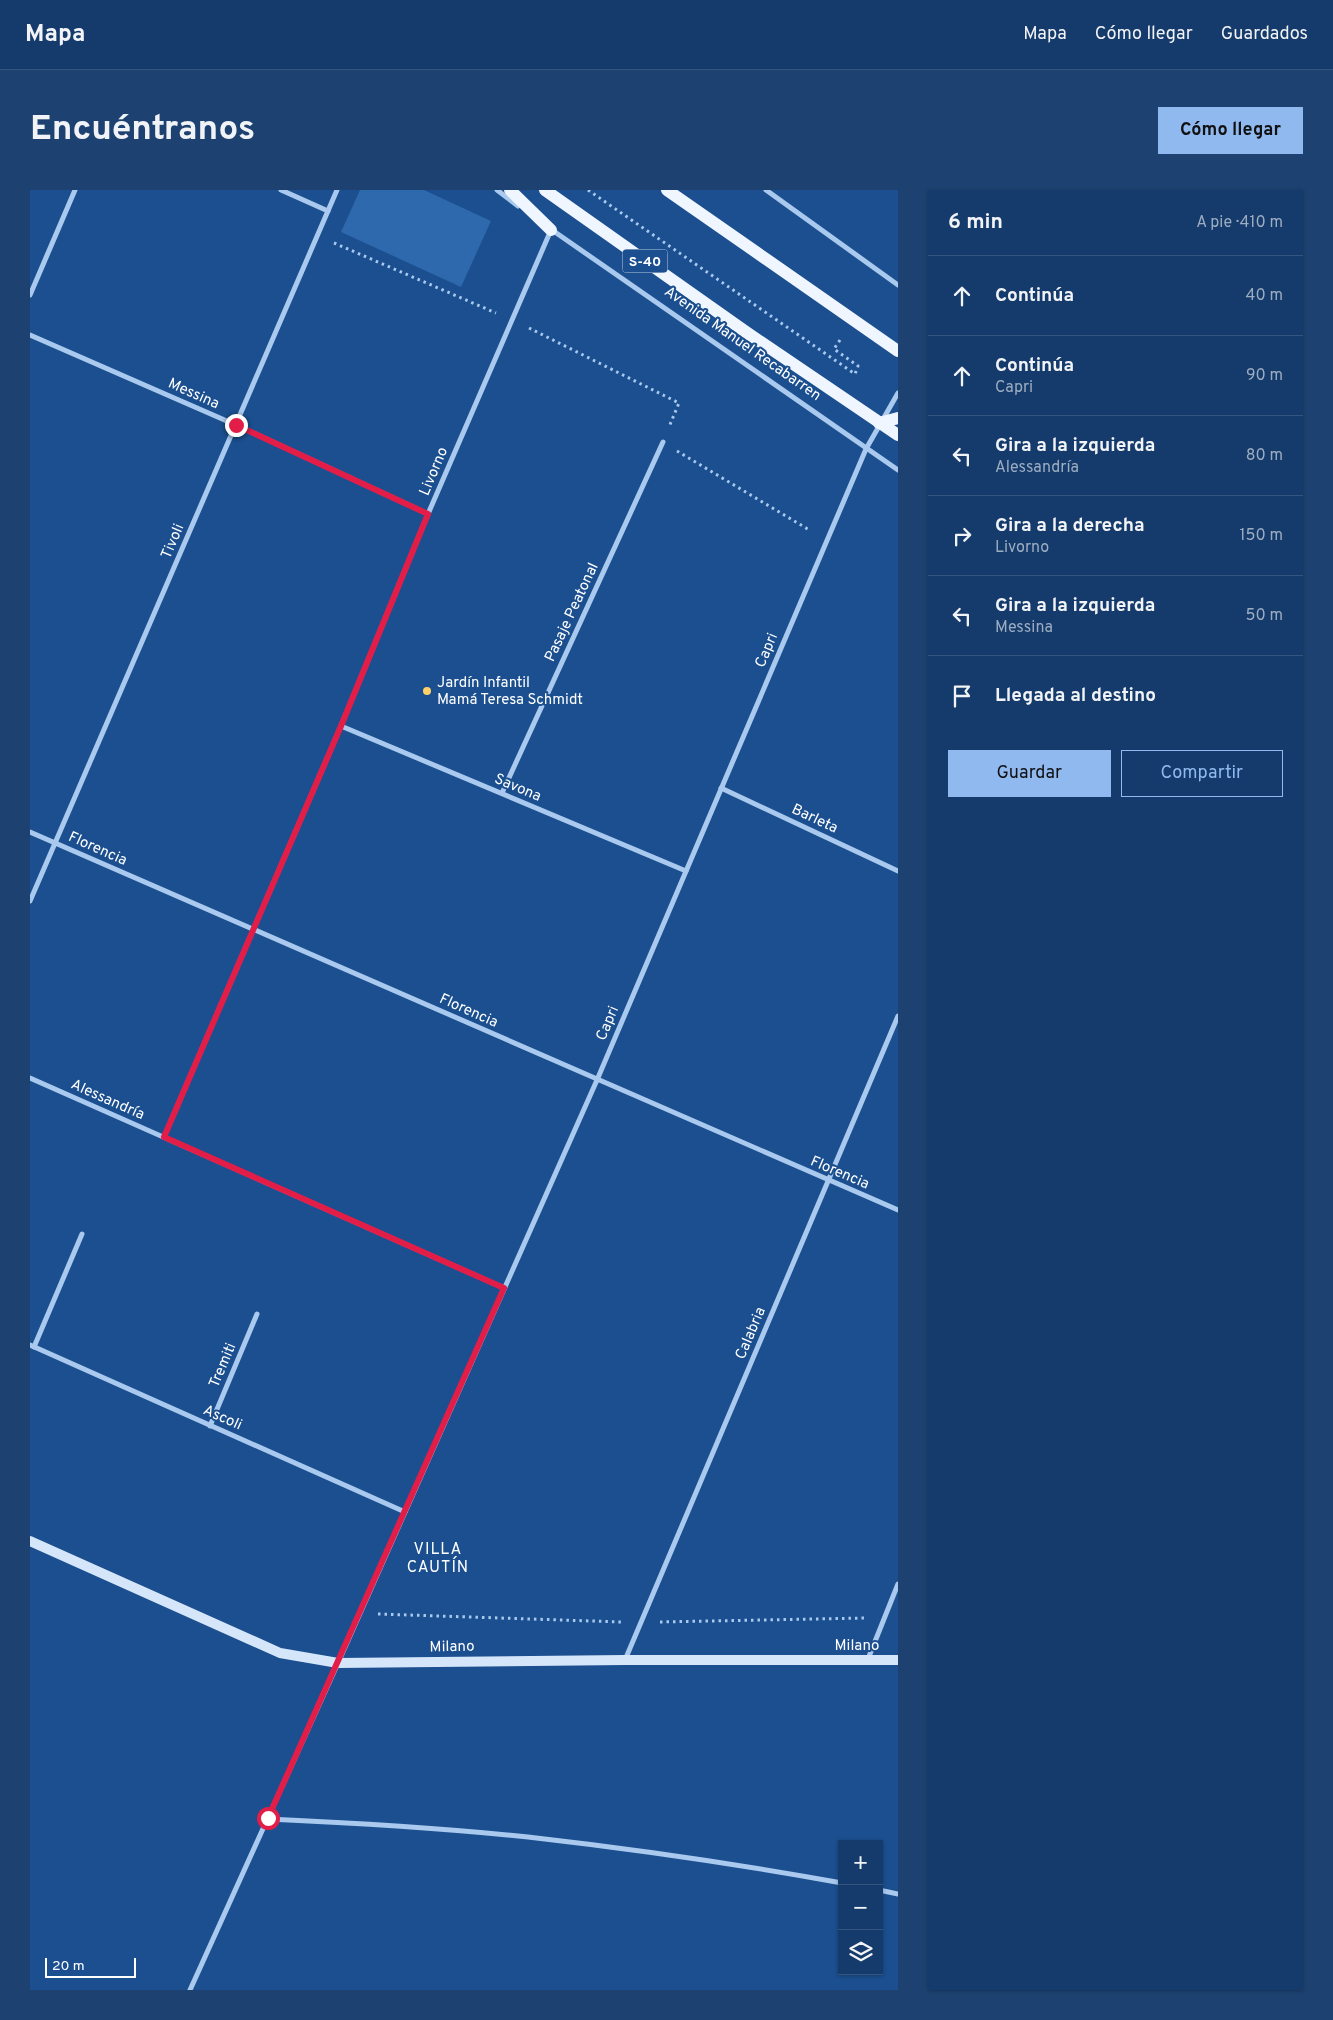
<!DOCTYPE html>
<html lang="es">
<meta charset="utf-8">
<style>
:root{--surface:#143b6b;--page:#1d4271;--text:#f1f3f6;--muted:#9dadc1;--line:#33557e;--accent:#90b9f0}
body{margin:0;font-family:Overpass,sans-serif;background:var(--page);color:var(--text)}
.controls{position:absolute;right:15px;bottom:15px;display:grid;overflow:hidden;border-radius:0px;box-shadow:0 1px 4px #0004}
.controls button{width:45px;height:45px;display:grid;place-items:center;padding:0;border:0;border-bottom:1px solid var(--line);background:var(--surface);color:var(--text);font:25px sans-serif}
.scale{position:absolute;left:15px;bottom:12px;width:91px;box-sizing:border-box;padding-left:5px;border:2px solid #fff;border-top:0;font-size:14px;line-height:18px;white-space:nowrap;color:#fff;-webkit-text-stroke:4px #1b4f8f;paint-order:stroke}
.stop{position:absolute;width:15px;height:15px;margin:-11px;border:4px solid #e11d48;border-radius:50%;background:#fff}
.stop.end{background:#e11d48;border-color:#fff;box-shadow:0 1px 5px #0008}
.list{margin:0;padding:0;list-style:none}
h2{display:flex;justify-content:space-between;align-items:center;height:65px;margin:0;padding:0 20px;font-size:21px}
h2 small{font-size:16px;font-weight:400;color:var(--muted)}
.list li{display:grid;grid-template-columns:32px 1fr auto;gap:15px;align-items:center;box-sizing:border-box;height:80px;padding:0 20px;border-top:1px solid var(--line)}
.list b{display:block;font-size:19px;white-space:nowrap}
.list p{margin:0;font-size:16px;white-space:nowrap;color:var(--muted)}
.list em{font-size:16px;font-style:normal;color:var(--muted)}
.actions{display:flex;gap:10px;padding:15px 20px}
.actions a{flex:1;padding:11px 0;border:1px solid var(--accent);border-radius:0px;text-align:center;font-size:18px;color:var(--accent)}
.actions .main{background:var(--accent);color:#111}
.icon{flex:none;width:28px;height:28px;fill:none;stroke:currentColor;stroke-width:2;stroke-linecap:round;stroke-linejoin:round}
.map{position:relative;flex:none;width:868px;height:1800px;overflow:hidden;border-radius:0px}
header{display:flex;align-items:center;gap:30px;box-sizing:border-box;height:70px;padding:0 25px;background:var(--surface);border-bottom:1px solid var(--line)}
header strong{font-size:24px}
nav{display:flex;gap:28px;margin-inline-start:auto;font-size:18px}
.intro{display:flex;align-items:center;justify-content:space-between;box-sizing:border-box;height:120px;padding:0 30px}
h1{margin:0;font-size:35px}
.button{padding:12px 22px;border-radius:0px;background:var(--accent);color:#111;font-size:18px;font-weight:700}
main{display:flex;gap:30px;padding:0 30px}
aside{flex:1;background:var(--surface);border-radius:0px;box-shadow:0 1px 4px #0004}
.map>svg:first-child{display:block}
</style>
<header>
<strong>Mapa</strong>
<nav><a>Mapa</a><a>Cómo llegar</a><a>Guardados</a></nav>
</header>
<div class="intro"><h1>Encuéntranos</h1><a class="button">Cómo llegar</a></div>
<main>
<div class="map">
<svg width="868" height="1800" viewBox="0 0 868 1800">
<rect width="100%" height="100%" fill="#1b4f8f"/>
<!-- green -->
<path fill="#2e69ad" d="M330,0H394L461,31L431,97L311,42Z"/>
<g fill="none" stroke-linecap="round" stroke-linejoin="round">
<!-- path -->
<g stroke="#a9c9ee" stroke-width="3" stroke-dasharray="2.5 4" stroke-linecap="butt">
<path d="M558,0L825,184L828,176L804,159L812,147"/>
<path d="M304,53L466,123"/>
<path d="M499,138L649,213L639,237"/>
<path d="M647,261L781,341"/>
<path d="M348,1424L592,1432"/>
<path d="M630,1432L834,1428"/>
</g>
<!-- street -->
<g stroke="#a9c9ee" stroke-width="5">
<path d="M251,0L298,21"/>
<path d="M467,0L488,16"/>
<path d="M736,0L868,95"/>
<path d="M522,40L868,280"/>
<path d="M0,105L45,0"/>
<path d="M0,145L206,235L398,324"/>
<path d="M311,536L656,681"/>
<path d="M691,598L868,681"/>
<path d="M472,603L633,252"/>
<path d="M0,642L868,1020"/>
<path d="M0,711L307,0"/>
<path d="M0,888L474,1098"/>
<path d="M134,947L311,536L398,324L521,40"/>
<path d="M0,1155L375,1322"/>
<path d="M4,1157L52,1044"/>
<path d="M180,1236L227,1124"/>
<path d="M838,1469L868,1394"/>
<path d="M595,1470L868,826"/>
<path d="M238,1629C325,1633 412,1638 498,1647C603,1659 708,1674 812,1693"/>
<path d="M849,1700L868,1704"/>
<path d="M160,1800L308,1473L567,890L836,259L868,203"/>
</g>
<!-- secondary -->
<path stroke="#d6e6fa" stroke-width="10" d="M0,1351L250,1463L308,1473L595,1470H868"/>
<!-- primary -->
<g stroke="#f0f6ff" stroke-width="12">
<path d="M480,0L521,40"/>
<path d="M515,0L716,142L868,245"/>
<path d="M637,0L868,161"/>
<path d="M849,233L868,228"/>
</g>
</g>
<g fill="none" stroke-linecap="round" stroke-linejoin="round">
<!-- route -->
<path stroke="#e11d48" stroke-width="6" d="M206,235L398,324L311,536L134,947L474,1098L238,1628"/>
</g>
<!-- markers -->
<circle fill="#ffd166" stroke="#1b4f8f" stroke-width="2" cx="397" cy="501" r="5"/>
<g text-anchor="middle" stroke-width="4" stroke-linejoin="round" paint-order="stroke">
<!-- shield labels -->
<rect fill="#1b4f8f" stroke="#bbcadd" stroke-width="1" x="592.5" y="59.5" width="45" height="23" rx="4"/>
<g font-size="14" font-weight="bold" fill="#fff">
<text x="615" y="76">S-40</text>
</g>
<!-- street labels -->
<g font-size="15" fill="#fff" stroke="#1b4f8f">
<text transform="translate(713 153) rotate(35)" y="5">Avenida Manuel Recabarren</text>
<text transform="translate(164 203) rotate(24)" y="5">Messina</text>
<text transform="translate(403 281) rotate(-67)" y="5">Livorno</text>
<text transform="translate(142 351) rotate(-67)" y="5">Tivoli</text>
<text transform="translate(541 422) rotate(-65)" y="5">Pasaje Peatonal</text>
<text transform="translate(736 460) rotate(-67)" y="5">Capri</text>
<text transform="translate(488 597) rotate(23)" y="5">Savona</text>
<text transform="translate(785 628) rotate(25)" y="5">Barleta</text>
<text transform="translate(68 658) rotate(24)" y="5">Florencia</text>
<text transform="translate(439 820) rotate(24)" y="5">Florencia</text>
<text transform="translate(577 833) rotate(-67)" y="5">Capri</text>
<text transform="translate(78 909) rotate(24)" y="5">Alessandría</text>
<text transform="translate(810 982) rotate(23)" y="5">Florencia</text>
<text transform="translate(720 1143) rotate(-67)" y="5">Calabria</text>
<text transform="translate(192 1175) rotate(-67)" y="5">Tremiti</text>
<text transform="translate(193 1227) rotate(24)" y="5">Ascoli</text>
<text x="827" y="1460">Milano</text>
<text transform="translate(422 1456) rotate(-1)" y="5">Milano</text>
</g>
<!-- poi labels -->
<g font-size="15" fill="#fff" stroke="#1b4f8f" text-anchor="start">
<text x="407" y="497">Jardín Infantil<tspan x="407" dy="17">Mamá Teresa Schmidt</tspan></text>
</g>
<!-- neighbourhood labels -->
<g font-size="16" letter-spacing="1" fill="#fff" stroke="#1b4f8f">
<text x="408" y="1364">VILLA<tspan x="408" dy="18">CAUTÍN</tspan></text>
</g>
</g>
</svg>
<div class="controls">
<button>+</button>
<button>−</button>
<button><svg class="icon" aria-label="layers" viewBox="0 0 24 24"><path d="M12 4l9 5-9 5-9-5zM3 14l9 5 9-5"/></svg></button>
</div>
<div class="scale">20 m</div>
<div class="stop" style="left:238px;top:1628px"></div>
<div class="stop end" style="left:206px;top:235px"></div>
</div>
<aside>
<h2>6 min<small>A pie · 410 m</small></h2>
<ul class="list">
<li><svg class="icon" aria-label="ahead" viewBox="0 0 24 24"><path d="M12 20V5M6 11l6-6 6 6"/></svg><div><b>Continúa</b></div><em>40 m</em></li>
<li><svg class="icon" aria-label="ahead" viewBox="0 0 24 24"><path d="M12 20V5M6 11l6-6 6 6"/></svg><div><b>Continúa</b><p>Capri</p></div><em>90 m</em></li>
<li><svg class="icon" aria-label="left" viewBox="0 0 24 24"><path d="M17 20v-9H6M10 6l-5 5 5 5"/></svg><div><b>Gira a la izquierda</b><p>Alessandría</p></div><em>80 m</em></li>
<li><svg class="icon" aria-label="right" viewBox="0 0 24 24"><path d="M7 20v-9h11M14 6l5 5-5 5"/></svg><div><b>Gira a la derecha</b><p>Livorno</p></div><em>150 m</em></li>
<li><svg class="icon" aria-label="left" viewBox="0 0 24 24"><path d="M17 20v-9H6M10 6l-5 5 5 5"/></svg><div><b>Gira a la izquierda</b><p>Messina</p></div><em>50 m</em></li>
<li><svg class="icon" aria-label="arrive" viewBox="0 0 24 24"><path d="M6 21V4h12l-3 4 3 4H6"/></svg><div><b>Llegada al destino</b></div></li>
</ul>
<div class="actions"><a class="main">Guardar</a><a>Compartir</a></div>
</aside>
</main>
